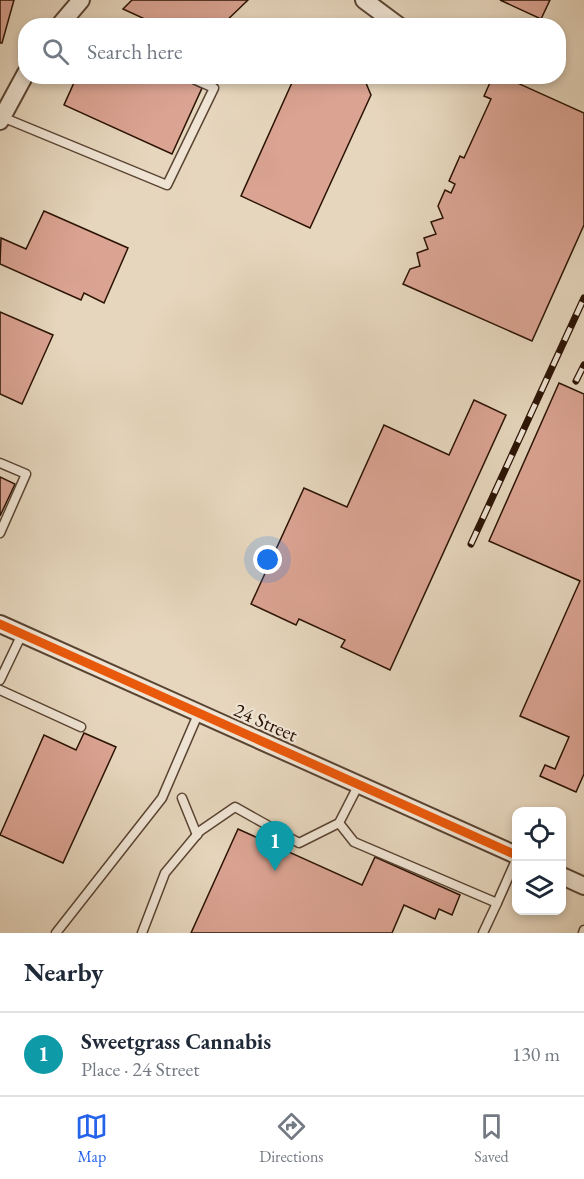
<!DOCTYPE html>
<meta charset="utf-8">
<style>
:root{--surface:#fff;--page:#f2f2f3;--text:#1f2937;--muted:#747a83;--line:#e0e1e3;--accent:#2563eb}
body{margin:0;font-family:"EB Garamond",serif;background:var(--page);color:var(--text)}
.controls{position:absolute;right:18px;bottom:18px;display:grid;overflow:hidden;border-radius:12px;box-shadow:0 3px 9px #0003}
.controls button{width:54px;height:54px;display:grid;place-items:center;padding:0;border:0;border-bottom:2px solid var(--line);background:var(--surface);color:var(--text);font:30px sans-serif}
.you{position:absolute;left:268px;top:560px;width:21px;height:21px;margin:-15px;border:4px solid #fff;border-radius:50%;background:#1a73e8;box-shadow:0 0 0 9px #1a73e833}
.badge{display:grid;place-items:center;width:39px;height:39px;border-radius:50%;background:var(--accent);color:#fff;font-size:20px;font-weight:700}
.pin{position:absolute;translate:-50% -50px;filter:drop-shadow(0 2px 3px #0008)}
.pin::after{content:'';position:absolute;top:32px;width:21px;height:18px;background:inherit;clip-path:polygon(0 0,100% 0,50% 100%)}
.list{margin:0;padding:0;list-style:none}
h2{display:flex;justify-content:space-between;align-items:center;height:78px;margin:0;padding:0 24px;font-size:26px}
h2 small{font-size:20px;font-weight:400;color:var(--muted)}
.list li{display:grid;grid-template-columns:39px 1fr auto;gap:18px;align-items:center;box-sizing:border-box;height:84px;padding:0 24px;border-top:2px solid var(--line)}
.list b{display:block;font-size:22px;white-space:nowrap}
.list p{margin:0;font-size:20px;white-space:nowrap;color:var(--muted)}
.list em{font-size:20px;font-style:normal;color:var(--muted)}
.icon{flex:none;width:33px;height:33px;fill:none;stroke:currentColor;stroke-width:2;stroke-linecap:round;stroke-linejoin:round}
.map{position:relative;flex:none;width:584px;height:933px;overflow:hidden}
.search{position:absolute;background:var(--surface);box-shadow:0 3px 9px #0003;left:18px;right:18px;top:18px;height:66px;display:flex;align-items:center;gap:15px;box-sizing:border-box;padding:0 21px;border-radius:24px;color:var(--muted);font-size:22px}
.sheet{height:162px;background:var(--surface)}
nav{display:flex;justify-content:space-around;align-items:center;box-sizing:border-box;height:84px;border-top:2px solid var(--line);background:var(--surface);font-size:16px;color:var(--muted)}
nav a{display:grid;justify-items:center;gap:3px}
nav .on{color:var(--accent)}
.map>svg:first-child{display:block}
</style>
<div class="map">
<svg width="584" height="933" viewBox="0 0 584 933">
<rect width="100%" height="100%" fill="#e6d6bd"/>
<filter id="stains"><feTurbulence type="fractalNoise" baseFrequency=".00333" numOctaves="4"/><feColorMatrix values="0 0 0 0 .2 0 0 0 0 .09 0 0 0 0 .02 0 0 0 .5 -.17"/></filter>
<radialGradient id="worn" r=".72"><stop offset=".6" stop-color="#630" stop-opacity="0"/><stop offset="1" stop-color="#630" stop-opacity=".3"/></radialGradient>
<!-- building -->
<g fill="#daa392" stroke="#2b1304" stroke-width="1.5">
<path d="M0,0H14L2,43H0Z"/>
<path d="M132,0H248L221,26H160L123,9Z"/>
<path d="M500,0H550L541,19Z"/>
<path d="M77,76H177L202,88L172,154L64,105Z"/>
<path d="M295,76H363L371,95L310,228L241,196Z"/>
<path d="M493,76H502L584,113V225L532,341L403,284L410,269L420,266L417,253L428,249L424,238L436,234L431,222L443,218L438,206L445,190L451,193L455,184L449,181L460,156L464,158L491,99L484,96Z"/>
<path d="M44,211L128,248L104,303L84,293L81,300L0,264L1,238L26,249Z"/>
<path d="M0,312L53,335L22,404L0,394Z"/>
<path d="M559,383L584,394V774L576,792L540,776L545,765L555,769L569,737L520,716L580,581L489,541Z"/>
<path d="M474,400L506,415L390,670L341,647L345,640L299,619L296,625L251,604L304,488L347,507L384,425L449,455Z"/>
<path d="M0,477L15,484L0,516Z"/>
<path d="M84,733L116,747L63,863L0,835L44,735L76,750Z"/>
<path d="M238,829L362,885L375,857L460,895L452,915L439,909L435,919L404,905L392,933H191Z"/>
</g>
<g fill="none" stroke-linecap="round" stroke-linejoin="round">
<!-- lane casing -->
<g stroke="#5a4432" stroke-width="11">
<g id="lane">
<path d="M2,117L167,185L214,88L187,76"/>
<path d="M0,463L26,474L0,533"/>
<path d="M0,680L22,634"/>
<path d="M0,690L81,727"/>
<path d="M182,798L197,835"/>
<path d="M339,823L354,842L497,903L516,860"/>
<path d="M56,933L162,798L199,712"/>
<path d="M142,933L165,873L200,831L235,807L299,843L339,823L359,784"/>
<path d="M483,933L497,903"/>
<path d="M583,933L584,930"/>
</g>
</g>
<!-- street casing -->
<g stroke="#5a4432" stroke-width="20">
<g id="street">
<path d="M364,0L399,26"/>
<path d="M59,26L81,0"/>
<path d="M0,121L26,73"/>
<path d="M0,624L516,855"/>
<path d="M562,876L584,886"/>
</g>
</g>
<!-- lane -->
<use href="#lane" stroke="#efe4d4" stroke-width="8"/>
<!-- street -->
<use href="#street" stroke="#efe4d4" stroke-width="16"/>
<!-- rail casing -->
<g stroke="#2b1304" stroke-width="7">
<g id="rail">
<path d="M576,381L584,365"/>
<path d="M471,544L584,298"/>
</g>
</g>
<!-- rail -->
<use href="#rail" stroke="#efe4d4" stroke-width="4.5" stroke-dasharray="14" stroke-linecap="butt"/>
<!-- cycleway casing -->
<g stroke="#efe4d4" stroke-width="13">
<path id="cycleway" d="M0,624L516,855"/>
</g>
<!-- cycleway -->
<use href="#cycleway" stroke="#e8590c" stroke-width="9"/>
</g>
<g text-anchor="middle" stroke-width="4.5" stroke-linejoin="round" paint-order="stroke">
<!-- street labels -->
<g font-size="20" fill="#2b1304" stroke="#efe4d4">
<text transform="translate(266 722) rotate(24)" y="7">24 Street</text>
</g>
</g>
<rect width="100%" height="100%" filter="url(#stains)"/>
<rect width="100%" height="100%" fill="url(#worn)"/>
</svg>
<div class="controls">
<button><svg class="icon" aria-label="locate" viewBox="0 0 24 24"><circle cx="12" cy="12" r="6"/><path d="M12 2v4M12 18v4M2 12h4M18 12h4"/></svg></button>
<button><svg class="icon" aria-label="layers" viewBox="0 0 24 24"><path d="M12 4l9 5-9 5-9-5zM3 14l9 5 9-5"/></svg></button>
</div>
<div class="you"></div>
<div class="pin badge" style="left:275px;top:871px;background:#0f9aa8">1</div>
<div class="search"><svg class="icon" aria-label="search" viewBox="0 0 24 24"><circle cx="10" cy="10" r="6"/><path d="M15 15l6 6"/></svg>Search here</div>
</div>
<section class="sheet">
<h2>Nearby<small></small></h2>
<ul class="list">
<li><span class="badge" style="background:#0f9aa8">1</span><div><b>Sweetgrass Cannabis</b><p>Place · 24 Street</p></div><em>130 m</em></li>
</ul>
</section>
<nav>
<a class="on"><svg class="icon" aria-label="map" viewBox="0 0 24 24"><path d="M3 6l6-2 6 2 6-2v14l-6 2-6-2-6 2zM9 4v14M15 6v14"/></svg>Map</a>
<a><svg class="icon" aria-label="directions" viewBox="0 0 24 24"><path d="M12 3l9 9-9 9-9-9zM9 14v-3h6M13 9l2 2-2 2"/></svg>Directions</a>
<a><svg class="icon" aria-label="saved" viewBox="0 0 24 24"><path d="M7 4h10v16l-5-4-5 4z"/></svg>Saved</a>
</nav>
